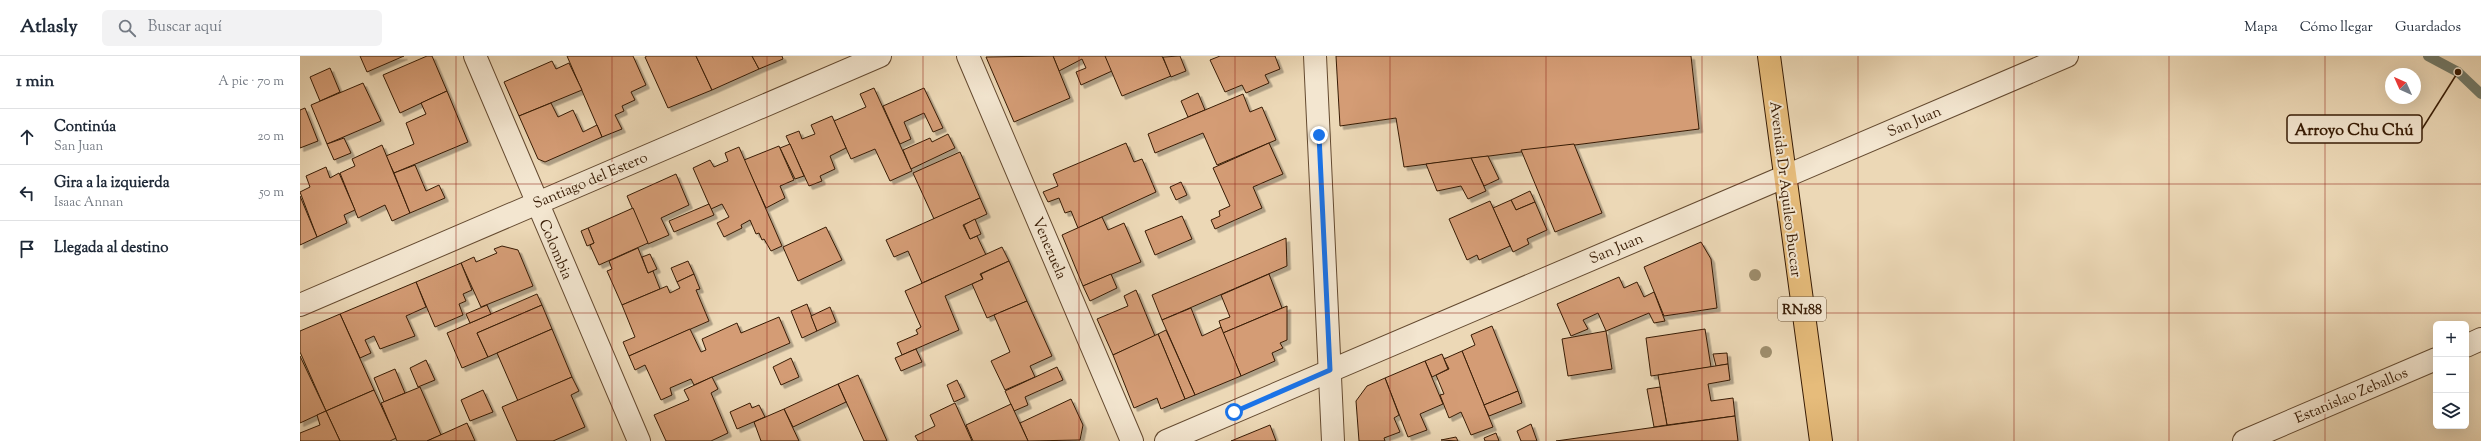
<!DOCTYPE html>
<html lang="es">
<meta charset="utf-8">
<style>
:root{--surface:#fff;--page:#f2f2f3;--text:#1f2937;--muted:#747a83;--line:#e0e1e3}
body{margin:0;font-family:"Sorts Mill Goudy",serif;background:var(--page);color:var(--text)}
.controls{position:absolute;right:12px;bottom:12px;display:grid;overflow:hidden;border-radius:6px;box-shadow:0 4px 16px #0002}
.controls button{width:36px;height:36px;display:grid;place-items:center;padding:0;border:0;border-bottom:1px solid var(--line);background:var(--surface);color:var(--text);font:20px sans-serif}
.compass{position:absolute;left:2085px;top:12px;width:36px;height:36px;border-radius:50%;background:var(--surface);box-shadow:0 4px 16px #0002;rotate:315deg}
.stop{position:absolute;width:12px;height:12px;margin:-9px;border:3px solid #1a73e8;border-radius:50%;background:#fff}
.stop.end{background:#1a73e8;border-color:#fff;box-shadow:0 1px 4px #0008}
.list{margin:0;padding:0;list-style:none}
h2{display:flex;justify-content:space-between;align-items:center;height:52px;margin:0;padding:0 16px;font-size:17px}
h2 small{font-size:13px;font-weight:400;color:var(--muted)}
.list li{display:grid;grid-template-columns:26px 1fr auto;gap:12px;align-items:center;box-sizing:border-box;height:56px;padding:0 16px;border-top:1px solid var(--line)}
.list b{display:block;font-size:15px;white-space:nowrap}
.list p{margin:0;font-size:13px;white-space:nowrap;color:var(--muted)}
.list em{font-size:13px;font-style:normal;color:var(--muted)}
.icon{flex:none;width:22px;height:22px;fill:none;stroke:currentColor;stroke-width:2;stroke-linecap:round;stroke-linejoin:round}
.map{position:relative;flex:none;width:2181px;height:385px;overflow:hidden}
header{display:flex;align-items:center;gap:24px;box-sizing:border-box;height:56px;padding:0 20px;background:var(--surface);border-bottom:1px solid var(--line)}
header strong{font-size:19px}
nav{display:flex;gap:22px;margin-inline-start:auto;font-size:14px}
.search{width:280px;height:36px;background:var(--page);display:flex;align-items:center;gap:10px;box-sizing:border-box;padding:0 14px;border-radius:6px;color:var(--muted);font-size:15px}
main{display:flex}
aside{flex:1;background:var(--surface)}
.map>svg:first-child{display:block}
</style>
<header>
<strong>Atlasly</strong>
<div class="search"><svg class="icon" aria-label="search" viewBox="0 0 24 24"><circle cx="10" cy="10" r="6"/><path d="M15 15l6 6"/></svg>Buscar aquí</div>
<nav><a>Mapa</a><a>Cómo llegar</a><a>Guardados</a></nav>
</header>
<main>
<aside>
<h2>1 min<small>A pie · 70 m</small></h2>
<ul class="list">
<li><svg class="icon" aria-label="ahead" viewBox="0 0 24 24"><path d="M12 20V5M6 11l6-6 6 6"/></svg><div><b>Continúa</b><p>San Juan</p></div><em>20 m</em></li>
<li><svg class="icon" aria-label="left" viewBox="0 0 24 24"><path d="M17 20v-9H6M10 6l-5 5 5 5"/></svg><div><b>Gira a la izquierda</b><p>Isaac Annan</p></div><em>50 m</em></li>
<li><svg class="icon" aria-label="arrive" viewBox="0 0 24 24"><path d="M6 21V4h12l-3 4 3 4H6"/></svg><div><b>Llegada al destino</b></div></li>
</ul>
</aside>
<div class="map">
<svg width="2181" height="385" viewBox="0 0 2181 385">
<defs>
<filter id="shadow"><feDropShadow dx="3.5" dy="3.5" stdDeviation="0" flood-color="#0004"/></filter>
</defs>
<rect width="100%" height="100%" fill="#ecd8b6"/>
<filter id="stains"><feTurbulence type="fractalNoise" baseFrequency=".005" numOctaves="4"/><feColorMatrix values="0 0 0 0 .2 0 0 0 0 .09 0 0 0 0 .02 0 0 0 .5 -.17"/></filter>
<radialGradient id="worn" r=".72"><stop offset=".6" stop-color="#630" stop-opacity="0"/><stop offset="1" stop-color="#630" stop-opacity=".3"/></radialGradient>
<g fill="none" stroke-linecap="round" stroke-linejoin="round">
<!-- stream -->
<path stroke="#727a69" stroke-width="10" d="M2128,0L2158,16L2181,38"/>
</g>
<!-- building -->
<g fill="#d49c74" stroke="#371b04" filter="url(#shadow)">
<path d="M60,0H104L67,16Z"/>
<path d="M127,0H132L147,35L100,57L83,19Z"/>
<path d="M267,0H333L346,29L331,36L335,44L322,50L324,55L315,59L322,73L302,81Z"/>
<path d="M347,0H396L412,34L368,52L345,1Z"/>
<path d="M396,0H452L459,13L412,34Z"/>
<path d="M452,0H482L483,3L459,13Z"/>
<path d="M753,0H806L812,15L781,29L776,16L786,12L782,3L759,15Z"/>
<path d="M753,0L770,42L714,66L686,1Z"/>
<path d="M805,0H862L871,20L822,40Z"/>
<path d="M880,0L886,15L871,21L863,1Z"/>
<path d="M920,0H975L980,13L965,19L969,27L946,37L942,29L925,36L910,4Z"/>
<path d="M1036,0H1391L1399,73L1104,111L1096,62L1040,70Z"/>
<path d="M252,5L256,13L269,7L282,34L219,60L204,26Z"/>
<path d="M30,12L40,36L20,45L10,21Z"/>
<path d="M63,27L81,65L27,88L11,49Z"/>
<path d="M574,32L612,115L590,125L575,93L551,103L534,65L566,51L560,38Z"/>
<path d="M624,32L643,72L633,76L624,57L604,66L611,83L600,88L583,50Z"/>
<path d="M147,35L168,86L94,117L86,100L114,88L106,67L126,58L121,47Z"/>
<path d="M898,37L905,54L888,61L881,45Z"/>
<path d="M943,38L950,56L962,51L976,84L917,109L903,77L855,97L848,78Z"/>
<path d="M251,47L258,61L273,54L283,76L297,69L302,81L245,106L238,103L219,60Z"/>
<path d="M5,52L18,85L0,92V54Z"/>
<path d="M532,60L546,92L530,100L535,113L520,120L522,125L509,130L486,80L499,75L502,83L515,78L511,69Z"/>
<path d="M648,78L655,92L611,113L603,94L630,82L632,86Z"/>
<path d="M44,82L51,97L34,104L27,88Z"/>
<path d="M826,87L834,106L842,103L856,136L778,172L771,155L765,157L759,142L748,146L743,136L758,130L753,118Z"/>
<path d="M969,87L983,118L953,131L962,152L915,173L911,164L920,160L919,155L930,150L913,112Z"/>
<path d="M490,88L504,120L495,123L480,92Z"/>
<path d="M1274,88L1302,157L1255,176L1221,94Z"/>
<path d="M82,89L110,157L92,165L85,149L58,162L40,117L55,110L52,103Z"/>
<path d="M479,90L494,124L480,130L485,142L466,152L444,104Z"/>
<path d="M439,91L482,190L471,195L464,183L462,184L459,177L456,178L450,164L441,169L442,172L424,181L417,167L429,161L422,148L411,153L393,112L410,104L414,111L428,105L425,97Z"/>
<path d="M660,96L680,142L634,163L613,117Z"/>
<path d="M1188,100L1199,123L1184,130L1171,102Z"/>
<path d="M1171,102L1186,135L1168,143L1161,130L1137,135L1126,108Z"/>
<path d="M115,109L126,135L139,129L145,142L110,157L94,117Z"/>
<path d="M26,111L30,122L39,117L55,154L44,159L47,167L17,181L0,136L10,131L6,120Z"/>
<path d="M376,118L389,149L361,162L369,179L348,188L327,140Z"/>
<path d="M881,126L887,139L876,144L870,131Z"/>
<path d="M1230,135L1235,146L1216,154L1211,144Z"/>
<path d="M0,140L17,181L0,189Z"/>
<path d="M680,142L687,158L663,169L670,183L677,180L686,199L622,227L608,195L594,201L586,184Z"/>
<path d="M1211,144L1216,154L1235,146L1247,174L1227,183L1229,188L1213,196L1193,152Z"/>
<path d="M1190,145L1210,190L1179,204L1177,199L1167,204L1149,163Z"/>
<path d="M409,148L414,159L374,176L369,165Z"/>
<path d="M333,152L348,187L299,209L290,189L294,187L288,172Z"/>
<path d="M882,160L892,183L855,199L845,175Z"/>
<path d="M802,161L808,174L824,167L841,206L783,230L762,179Z"/>
<path d="M675,163L681,178L670,183L664,169Z"/>
<path d="M526,171L542,204L498,225L483,191Z"/>
<path d="M288,172L294,187L287,190L281,175Z"/>
<path d="M986,182L987,210L862,264L852,239Z"/>
<path d="M1401,186L1411,203L1417,252L1364,260L1344,211Z"/>
<path d="M202,190L218,194L233,230L181,251L161,207L174,201L176,206L197,197L194,193Z"/>
<path d="M702,191L709,205L680,218L683,223L645,240L659,274L602,299L597,287L618,278L616,274L621,271L605,235Z"/>
<path d="M338,192L348,217L353,215L360,233L322,249L307,215L312,213L309,205Z"/>
<path d="M350,198L357,213L348,217L342,201Z"/>
<path d="M388,205L394,218L377,226L371,212Z"/>
<path d="M709,205L727,245L687,262L672,228L683,223L681,218Z"/>
<path d="M161,207L172,234L163,238L166,245L159,248L163,259L135,271L116,226Z"/>
<path d="M394,218L400,233L396,234L409,265L329,300L323,286L335,281L322,249L367,230L370,237L380,232L377,226Z"/>
<path d="M811,218L817,232L790,245L783,230Z"/>
<path d="M969,218L982,252L923,277L919,265L930,261L921,239Z"/>
<path d="M1319,221L1324,232L1337,226L1344,241L1354,236L1365,265L1354,267L1349,257L1306,275L1298,257L1283,264L1288,273L1271,280L1257,248Z"/>
<path d="M116,226L126,251L106,260L115,280L80,293L74,280L65,284L71,297L60,302L40,258Z"/>
<path d="M836,234L855,280L813,299L797,263L828,250L824,240Z"/>
<path d="M237,238L242,249L177,277L188,301L162,312L147,277Z"/>
<path d="M727,245L752,300L730,310L735,321L705,334L691,305L710,296L694,259Z"/>
<path d="M507,248L517,275L502,282L491,255Z"/>
<path d="M187,249L191,258L170,267L166,258Z"/>
<path d="M242,249L252,273L188,301L177,277Z"/>
<path d="M987,250V284L980,287L983,292L972,297L975,305L941,320L923,277Z"/>
<path d="M530,251L536,266L517,275L511,260Z"/>
<path d="M891,252L902,280L921,271L941,320L895,339L862,264Z"/>
<path d="M40,258L74,334L26,355L0,296V275Z"/>
<path d="M479,261L490,287L394,329L391,323L370,332L372,339L361,344L345,309L335,314L329,300L390,273L401,296L406,294L402,283L437,267L441,277Z"/>
<path d="M1192,270L1218,335L1184,349L1162,295L1175,289L1171,279Z"/>
<path d="M252,273L272,321L218,345L197,297Z"/>
<path d="M1405,273L1411,311L1351,320L1346,282Z"/>
<path d="M866,274L895,339L885,343L858,278Z"/>
<path d="M1306,275L1312,313L1268,320L1262,283Z"/>
<path d="M858,278L885,343L861,353L857,342L834,352L813,299Z"/>
<path d="M616,293L622,306L601,315L595,302Z"/>
<path d="M1162,295L1193,371L1171,379L1161,356L1149,362L1140,339L1144,338L1136,319L1149,313L1144,303Z"/>
<path d="M1427,297L1428,308L1416,310L1413,298Z"/>
<path d="M1142,298L1148,313L1132,321L1125,305Z"/>
<path d="M0,300L26,355L0,367Z"/>
<path d="M491,302L499,321L481,329L473,311Z"/>
<path d="M126,304L135,324L118,331L110,312Z"/>
<path d="M1125,305L1143,348L1120,358L1127,374L1108,381L1085,322Z"/>
<path d="M1428,308L1430,324L1408,328L1411,345L1433,342L1435,360L1367,369L1358,319Z"/>
<path d="M757,311L763,324L725,341L728,349L714,355L705,335Z"/>
<path d="M95,313L105,337L84,346L74,322Z"/>
<path d="M558,319L587,385H564L538,328Z"/>
<path d="M272,321L279,335L271,339L285,371L253,385H217L202,351Z"/>
<path d="M412,321L418,333L411,337L428,377L411,385H366L354,359L389,344L384,334Z"/>
<path d="M1085,322L1099,359L1094,362L1100,376L1084,382L1085,385H1059L1056,345L1067,330Z"/>
<path d="M657,324L665,341L654,346L647,329Z"/>
<path d="M538,328L546,346L493,371L484,353Z"/>
<path d="M120,331L141,379L127,385H97L81,347Z"/>
<path d="M1360,331L1367,369L1354,371L1347,333Z"/>
<path d="M74,334L96,382L90,385H40L26,355Z"/>
<path d="M183,334L193,356L170,365L161,344Z"/>
<path d="M1218,335L1222,347L1189,360L1184,349Z"/>
<path d="M771,343L783,369L780,384L728,385L720,367Z"/>
<path d="M450,347L452,352L459,349L465,361L437,373L430,356Z"/>
<path d="M655,347L672,385H618L615,380L635,370L630,359Z"/>
<path d="M711,348L728,385H673L666,369Z"/>
<path d="M484,353L499,385H461L454,366Z"/>
<path d="M26,355L40,385H0V377L20,369L17,359Z"/>
<path d="M1435,360L1438,385H1256Z"/>
<path d="M167,367L175,385H127Z"/>
<path d="M1231,368L1237,385H1221L1217,375Z"/>
<path d="M970,369L976,385H931Z"/>
<path d="M1196,377L1199,385H1185L1184,382Z"/>
<path d="M1156,381L1158,385L1141,384Z"/>
</g>
<g fill="none" stroke-linecap="round" stroke-linejoin="round">
<!-- minor casing -->
<g stroke="#644a30" stroke-width="24">
<g id="minor">
<path d="M175,0L339,385"/>
<path d="M668,0L832,385"/>
<path d="M1015,0L1033,385"/>
<path d="M0,249L580,0"/>
<path d="M2166,290L2181,283"/>
<path d="M866,385L1767,0"/>
<path d="M1944,385L2136,303"/>
</g>
</g>
<!-- trunk casing -->
<g stroke="#371b04" stroke-width="24">
<path id="trunk" d="M1469,0L1521,385"/>
</g>
<!-- minor -->
<use href="#minor" stroke="#f3e6d0" stroke-width="22"/>
<!-- trunk -->
<use href="#trunk" stroke="#e6bc7b" stroke-width="22"/>
</g>
<!-- trees -->
<g fill="#9d8c6b">
<circle cx="1455" cy="219" r="6"/>
<circle cx="1466" cy="296" r="6"/>
</g>
<g fill="none" stroke-linecap="round" stroke-linejoin="round">
<!-- route -->
<path stroke="#1a73e8" stroke-width="5" d="M934,356L1030,314L1019,79"/>
</g>
<!-- grid -->
<path fill="none" stroke="#8f2418" stroke-width="1" stroke-opacity="0.55" d="M156,0V385M312,0V385M467,0V385M623,0V385M779,0V385M935,0V385M1090,0V385M1246,0V385M1402,0V385M1558,0V385M1714,0V385M1869,0V385M2025,0V385M0,128H2181M0,257H2181"/>
<g text-anchor="middle" stroke-width="4" stroke-linejoin="round" paint-order="stroke">
<!-- shield labels -->
<rect fill="#f3e6d0" stroke="#6f5841" stroke-width="1" x="1478" y="241" width="48" height="24" rx="3"/>
<g font-size="14" font-weight="bold" fill="#371b04">
<text x="1502" y="258">RN188</text>
</g>
<!-- street labels -->
<g font-size="15" fill="#371b04" stroke="#f3e6d0">
<text transform="translate(1614 65) rotate(-23)" y="5">San Juan</text>
<text transform="translate(290 124) rotate(-23)" y="5">Santiago del Estero</text>
<text transform="translate(1486 133) rotate(83)" y="5">Avenida Dr Aquileo Buccar</text>
<text transform="translate(750 192) rotate(67)" y="5">Venezuela</text>
<text transform="translate(1316 192) rotate(-23)" y="5">San Juan</text>
<text transform="translate(256 193) rotate(67)" y="5">Colombia</text>
<text transform="translate(2051 339) rotate(-23)" y="5">Estanislao Zeballos</text>
</g>
</g>
<!-- callouts -->
<path fill="none" stroke="#371b04" stroke-width="1.5" d="M2158 16L2122 73"/>
<circle fill="#371b04" stroke="#f3e6d0" stroke-width="1.5" cx="2158" cy="16" r="4"/>
<rect fill="#f3e6d0" stroke="#371b04" stroke-width="1.5" x="1987" y="59" width="135" height="28" rx="4"/>
<g font-size="16" text-anchor="middle" font-weight="bold" fill="#371b04">
<text x="2054" y="79">Arroyo Chu Chú</text>
</g>
<rect width="100%" height="100%" filter="url(#stains)"/>
<rect width="100%" height="100%" fill="url(#worn)"/>
</svg>
<div class="controls">
<button>+</button>
<button>−</button>
<button><svg class="icon" aria-label="layers" viewBox="0 0 24 24"><path d="M12 4l9 5-9 5-9-5zM3 14l9 5 9-5"/></svg></button>
</div>
<svg class="compass" viewBox="-18 -18 36 36"><path d="M0-13l5 13h-10z" fill="#e53935"/><path d="M0 13l5-13h-10z" fill="#747a83"/></svg>
<div class="stop" style="left:934px;top:356px"></div>
<div class="stop end" style="left:1019px;top:79px"></div>
</div>
</main>
